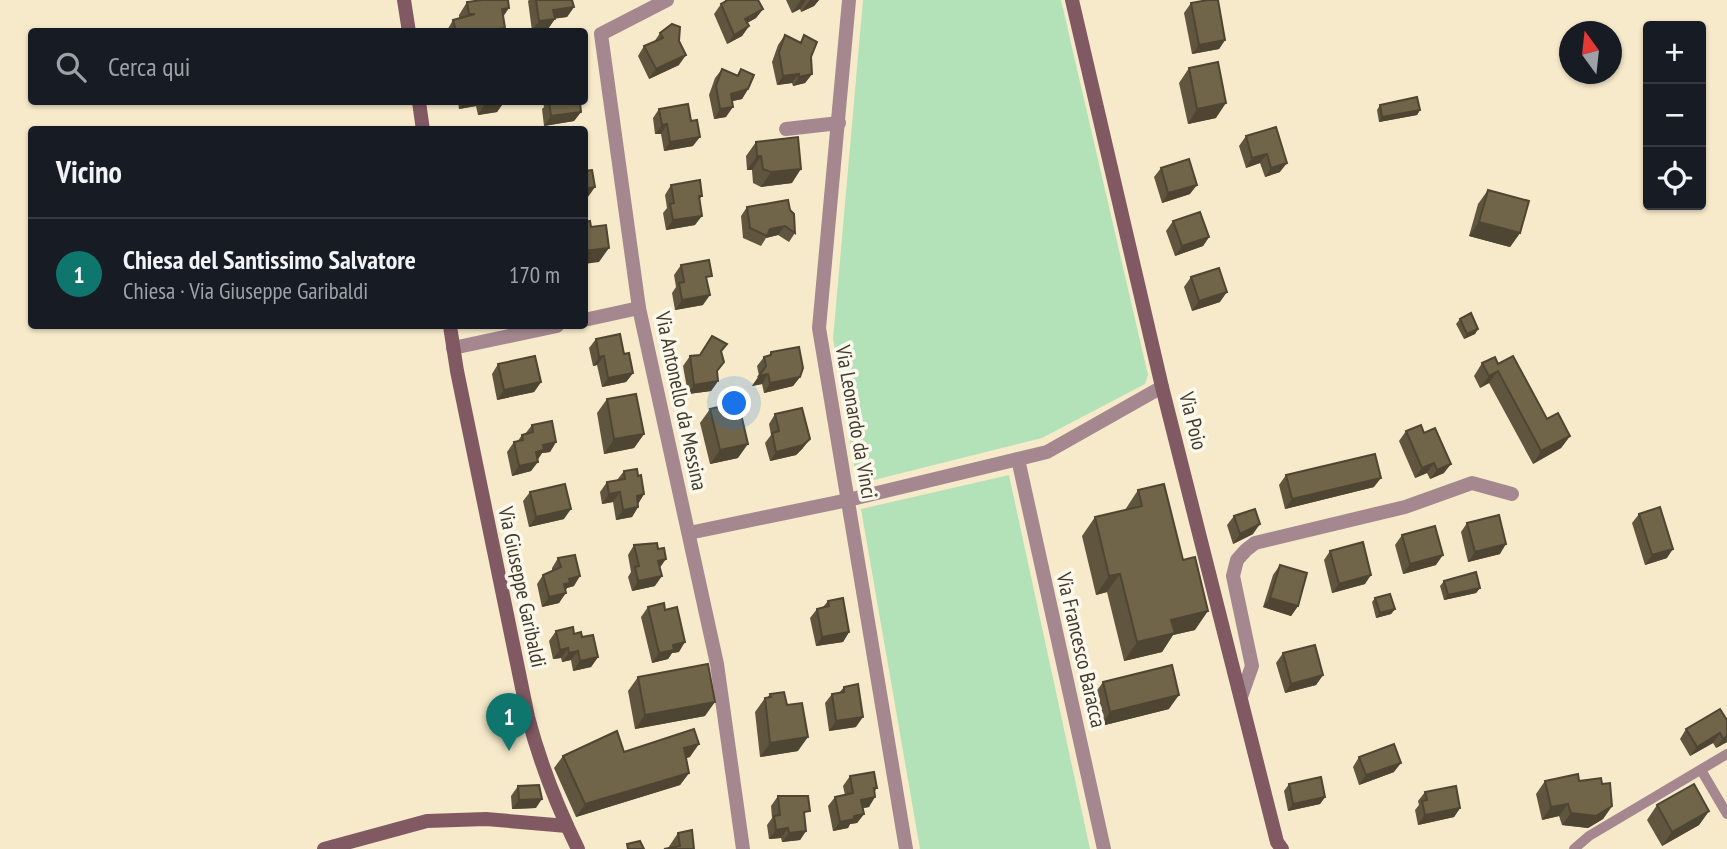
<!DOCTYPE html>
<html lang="it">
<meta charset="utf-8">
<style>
:root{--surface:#171b24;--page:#242831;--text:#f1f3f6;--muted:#9ea1a6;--line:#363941;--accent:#0f766e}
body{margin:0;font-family:"PT Sans Narrow",sans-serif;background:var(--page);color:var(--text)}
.controls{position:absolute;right:21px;top:21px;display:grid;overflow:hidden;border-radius:7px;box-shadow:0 2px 5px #0004}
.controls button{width:63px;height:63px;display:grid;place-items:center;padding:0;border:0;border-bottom:2px solid var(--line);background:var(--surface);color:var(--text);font:35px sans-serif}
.compass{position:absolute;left:1559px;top:21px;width:63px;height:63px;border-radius:50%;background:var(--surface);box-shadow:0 2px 5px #0004;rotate:345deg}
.you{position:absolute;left:735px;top:404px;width:24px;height:24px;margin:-18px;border:5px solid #fff;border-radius:50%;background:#1a73e8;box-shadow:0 0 0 10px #1a73e833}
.badge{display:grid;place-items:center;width:46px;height:46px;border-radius:50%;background:var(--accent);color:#fff;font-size:23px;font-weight:700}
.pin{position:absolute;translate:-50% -58px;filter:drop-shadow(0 2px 4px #0008)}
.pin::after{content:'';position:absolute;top:37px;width:24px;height:21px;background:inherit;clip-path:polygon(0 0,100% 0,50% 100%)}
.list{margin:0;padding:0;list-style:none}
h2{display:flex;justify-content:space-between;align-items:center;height:91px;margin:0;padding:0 28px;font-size:30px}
h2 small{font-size:23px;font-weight:400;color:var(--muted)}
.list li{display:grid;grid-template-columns:46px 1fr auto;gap:21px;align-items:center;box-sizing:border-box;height:112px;padding:0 28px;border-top:2px solid var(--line)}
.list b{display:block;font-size:26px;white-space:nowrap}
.list p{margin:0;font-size:23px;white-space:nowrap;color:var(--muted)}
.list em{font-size:23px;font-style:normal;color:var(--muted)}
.icon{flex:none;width:38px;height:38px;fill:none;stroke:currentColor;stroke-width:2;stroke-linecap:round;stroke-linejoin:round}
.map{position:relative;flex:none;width:1727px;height:849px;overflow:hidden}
.search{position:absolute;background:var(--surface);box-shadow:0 2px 5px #0004;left:28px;top:28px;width:560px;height:77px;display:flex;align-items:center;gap:18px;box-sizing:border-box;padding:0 24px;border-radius:7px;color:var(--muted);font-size:26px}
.panel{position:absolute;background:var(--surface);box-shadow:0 2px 5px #0004;left:28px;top:126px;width:560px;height:203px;border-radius:7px}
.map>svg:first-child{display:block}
</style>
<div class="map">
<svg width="1727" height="849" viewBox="0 0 1727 849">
<rect width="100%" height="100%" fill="#f7eacb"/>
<!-- green -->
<g fill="#b4e2b8">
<path d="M863,0H1061L1148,375L1145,384L1042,438L870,481L868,474L856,476L833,339Z"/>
<path d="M1009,475L1090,849H920L861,509Z"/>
</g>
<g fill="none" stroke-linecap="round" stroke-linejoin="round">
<!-- lane -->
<g stroke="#a5888f" stroke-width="10">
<path d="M1701,770L1727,814"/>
<path d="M1574,849L1589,836L1727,754"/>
</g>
<!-- street -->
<g stroke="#a5888f" stroke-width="14">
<path d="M667,0L601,34L639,308L717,664L743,849"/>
<path d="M849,0L819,328L906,849"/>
<path d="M786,129L839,123"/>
<path d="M584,320L639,308"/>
<path d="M453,348L557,326"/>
<path d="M1018,459L1104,849"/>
<path d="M689,533L848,500L1047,452L1162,387"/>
<path d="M1241,697L1252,666L1233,576L1237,560L1246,550L1255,543L1405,507L1472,483L1512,494"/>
</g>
<!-- secondary -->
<g stroke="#815963" stroke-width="14">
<path d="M404,0L409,32"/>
<path d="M1072,0L1162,387L1277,842L1282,849"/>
<path d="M419,102L423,130"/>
<path d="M450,326L457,371L528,717C540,763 557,806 578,849"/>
<path d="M324,849L427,821L486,819L567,826"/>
</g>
</g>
<!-- wall -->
<g fill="#60563f">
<path d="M529,0H572L574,7L567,17L555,18L548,29L532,31L528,1Z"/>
<path d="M725,0H758L763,9L756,18L747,23L749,26L742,36L727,44L714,14L721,4L725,2Z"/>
<path d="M786,0H819L814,6L801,12L800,9L792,13Z"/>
<path d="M467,2L503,17L505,28L503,32H446L453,20L459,18V15Z"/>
<path d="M1191,3L1225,40L1219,49L1192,54L1184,13Z"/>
<path d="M660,33L679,65L649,79L638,56L644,46L654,42Z"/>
<path d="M785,35L800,42L804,35L811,57L812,74L805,83L793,86L792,83L777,85L772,62L778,45Z"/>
<path d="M1189,68L1216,118L1188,124L1179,83Z"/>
<path d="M722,69L737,75L741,69L748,89L742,99L732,101L726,117L714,119L709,95L715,78Z"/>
<path d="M458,102H504L497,112L478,115L476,106L459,109Z"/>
<path d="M543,102H580L581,112L574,121L544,126L542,109L544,107Z"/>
<path d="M1380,105L1420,110L1417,115L1379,122L1377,110Z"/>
<path d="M659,109L693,146L664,151L661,134H655L653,118Z"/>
<path d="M1276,127L1280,172L1265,177L1260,163L1246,168L1239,146L1246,136Z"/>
<path d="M756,142L792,183L761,187L753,183L752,170H747L746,156Z"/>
<path d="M1161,168L1190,194L1162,203L1154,177Z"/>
<path d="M671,185L702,196L699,200L695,225L666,230L663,213L667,208L665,195Z"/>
<path d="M1488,190L1520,233L1510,247L1469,236L1478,204Z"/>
<path d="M747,207L790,210L795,233L789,242L778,235L766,238L761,246L743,238L741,216Z"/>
<path d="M1173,221L1209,237L1203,246L1175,256L1166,231Z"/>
<path d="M681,265L703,305L675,310L672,293L676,287L674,275Z"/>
<path d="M1191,277L1220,302L1192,311L1184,287Z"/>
<path d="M1460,319L1478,329L1475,334L1464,339L1456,324Z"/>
<path d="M596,339L624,354L633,373L626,382L602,387L597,365L593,366L589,348Z"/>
<path d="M727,344L721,352L717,372L718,381L711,391L688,394L683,366L690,356L699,355Z"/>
<path d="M771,352L800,377L793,386L764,393L762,384L752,386L759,376L757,366L764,357L769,356Z"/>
<path d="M1482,363L1498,364L1547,419L1570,436L1561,448L1533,464L1489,383L1480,388L1474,376Z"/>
<path d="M498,364L541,382L534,392L497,400L492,374Z"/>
<path d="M607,399L644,434L634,448L604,454L597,413Z"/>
<path d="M710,409L737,415L738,458L710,464L700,423Z"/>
<path d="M775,414L803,448L796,455L770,461L765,443L771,435L769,424Z"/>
<path d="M532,425L556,442L550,452L542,453L531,471L512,476L507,452L514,442H517L522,435L525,434Z"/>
<path d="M1406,431L1444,473L1430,479L1427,473L1415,478L1399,441Z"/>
<path d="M624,471L638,476L644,494L638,504V507L632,517L616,520L613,502L602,504L600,492L607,482L617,480Z"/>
<path d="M1286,475L1374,487L1285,509L1279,485Z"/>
<path d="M1138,490L1195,630L1173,635L1162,652L1124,661L1107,592L1096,595L1082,536L1095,517L1125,510Z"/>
<path d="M530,492L564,519L529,527L523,501Z"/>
<path d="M1639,514L1667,558L1645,565L1632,523Z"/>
<path d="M1234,516L1253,534L1233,544L1227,525Z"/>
<path d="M1467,523L1500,554L1468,562L1461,532Z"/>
<path d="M1402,535L1436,565L1403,574L1395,545Z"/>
<path d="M634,545L655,586L632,591L628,577L631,572L628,555Z"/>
<path d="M1330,551L1365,584L1332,593L1324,560Z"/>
<path d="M558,558L574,586L567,588L559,603L542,607L537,584L543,575L552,571V568Z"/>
<path d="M1280,565L1298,606L1291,616L1263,607L1273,575Z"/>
<path d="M1444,581L1480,588L1476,593L1444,600L1440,586Z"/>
<path d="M1375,598L1395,609L1391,614L1376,618L1372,602Z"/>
<path d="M828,601L849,632L843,642L816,646L810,618L817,609L823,607Z"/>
<path d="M648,607L665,610L679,652L672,653L668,659L652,663L641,617Z"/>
<path d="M556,631L574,634L582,637L598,657L591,667L573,671L571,660L562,662L561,658L553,659L549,641Z"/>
<path d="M1283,653L1323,675L1316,685L1285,693L1276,663Z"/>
<path d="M638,677L705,716L635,729L628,691Z"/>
<path d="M1103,682L1169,709L1101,726L1093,696Z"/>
<path d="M844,687L856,727L829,731L825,703L832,694L839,693Z"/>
<path d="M770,694L798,751L760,757L755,712L765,698H767Z"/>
<path d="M1727,720V742L1716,748L1713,743L1690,756L1680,739L1686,729Z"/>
<path d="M624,752L690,757L686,758L689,773L680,785L576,817L554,768L563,756Z"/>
<path d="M1359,757L1394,772L1359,785L1353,767Z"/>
<path d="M850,776L877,788L874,792L869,807L863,808L864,814L857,823L850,824L848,828L833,831L828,806L835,797L845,795L843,786Z"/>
<path d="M1545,781H1579L1602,784L1612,806L1603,819L1588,828L1562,825L1559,816L1542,820L1536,794Z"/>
<path d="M1289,784L1325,797L1320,804L1288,811L1284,791Z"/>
<path d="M518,786L536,808L512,809L511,796Z"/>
<path d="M1425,792L1460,808L1454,817L1418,825L1415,810L1419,805L1418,801Z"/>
<path d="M778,796L805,818L806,831L800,840L782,842L781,838L769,839L767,825L772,818L771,806Z"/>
<path d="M1657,805L1709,811L1699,825L1662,846L1647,820Z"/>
<path d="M678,833L694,849L668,848Z"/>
</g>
<!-- shaded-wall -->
<g fill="#4e4633">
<path d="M801,0H806L800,9L792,13Z"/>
<path d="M810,0H819L814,6L801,12Z"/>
<path d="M574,7L567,17L546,20L553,10Z"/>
<path d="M509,8L501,20L502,9Z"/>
<path d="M763,9L756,18L738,28L745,19Z"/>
<path d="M555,19L548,29L532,31L539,21Z"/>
<path d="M749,26L742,36L727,44L734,35Z"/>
<path d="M505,28L503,32H485Z"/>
<path d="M1225,40L1219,49L1192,54L1199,45Z"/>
<path d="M686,55L679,65L649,79L656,69Z"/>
<path d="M799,74L792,83L777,85L783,76Z"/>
<path d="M812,74L805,83L793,86L799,77Z"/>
<path d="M748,89L742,99L724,103L731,94Z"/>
<path d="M464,102H479L476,106L459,109Z"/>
<path d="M486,102H504L497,112L478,115Z"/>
<path d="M1226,103L1216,118L1188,124L1197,109Z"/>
<path d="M733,107L726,117L714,119L720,109Z"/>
<path d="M1420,110L1417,115L1379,122L1382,117Z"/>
<path d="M581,112L574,121L544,126L551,116Z"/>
<path d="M667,124L661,134H655L662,125Z"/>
<path d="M700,137L693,146L664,151L670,142Z"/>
<path d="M1267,154L1260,163L1246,168L1252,158Z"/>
<path d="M757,156H761L752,170H747Z"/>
<path d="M1287,163L1280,172L1265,177L1271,168Z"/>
<path d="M801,169L792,183L761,187L771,172Z"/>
<path d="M1197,185L1190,194L1162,203L1168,193Z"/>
<path d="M595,187L588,197L584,198V189Z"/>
<path d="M702,216L695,225L666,230L673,220Z"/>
<path d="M1479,222L1520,233L1510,247L1469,236Z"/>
<path d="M785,226L778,235L766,238L770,229Z"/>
<path d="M1209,237L1203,246L1175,256L1182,246Z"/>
<path d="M609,248L599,262L584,264V251Z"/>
<path d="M1227,292L1220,302L1192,311L1199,301Z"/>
<path d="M710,295L703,305L675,310L682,300Z"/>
<path d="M1478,329L1475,334L1464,339L1467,334Z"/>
<path d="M604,356L597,365L593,366L599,357Z"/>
<path d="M1498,371L1489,383L1480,388L1489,376Z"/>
<path d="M633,373L626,382L602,387L608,378Z"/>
<path d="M768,374L762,384L752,386L759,376Z"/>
<path d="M800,377L793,386L764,393L770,383Z"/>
<path d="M718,381L711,391L688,394L694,385Z"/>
<path d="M541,382L534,392L497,400L504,390Z"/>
<path d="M644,434L634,448L604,454L614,439Z"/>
<path d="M1570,436L1561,448L1533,464L1541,451Z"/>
<path d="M810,439L803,448L796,455L770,461L776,452Z"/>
<path d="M556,442L550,452L542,453L537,460L536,452L543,445Z"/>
<path d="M748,444L738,458L710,464L720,450Z"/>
<path d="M538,462L531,471L512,476L519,466Z"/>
<path d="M1434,463L1427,473L1415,478L1422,468Z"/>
<path d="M1451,464L1444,473L1430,479L1437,470Z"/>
<path d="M1381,478L1374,487L1285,509L1292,499Z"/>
<path d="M620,492L613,502L602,504L609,494Z"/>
<path d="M644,494L638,504L637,496Z"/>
<path d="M638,507L632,517L616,520L623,510Z"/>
<path d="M571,509L564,519L529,527L536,517Z"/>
<path d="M1260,524L1253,534L1233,544L1240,534Z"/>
<path d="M1506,544L1500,554L1468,562L1475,552Z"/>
<path d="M1673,549L1667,558L1645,565L1652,555Z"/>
<path d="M1443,555L1436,565L1403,574L1410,564Z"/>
<path d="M666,559L659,569L658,561Z"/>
<path d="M1120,574L1107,592L1096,595L1109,576Z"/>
<path d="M1371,575L1365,584L1332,593L1339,584Z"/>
<path d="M580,576L574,586L567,588L564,592V584L569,579Z"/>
<path d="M662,576L655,586L632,591L638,581Z"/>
<path d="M1480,588L1476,593L1444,600L1448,595Z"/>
<path d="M566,593L559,603L542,607L549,597Z"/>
<path d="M1270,598L1298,606L1291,616L1263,607Z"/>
<path d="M1395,609L1391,614L1376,618L1380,613Z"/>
<path d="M1208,611L1195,630L1173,635L1162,652L1124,661L1137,642L1171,620Z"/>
<path d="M849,632L843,642L816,646L822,637Z"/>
<path d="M685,642L679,652L672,653L668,659L652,663L659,653L673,645Z"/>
<path d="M568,648L561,658L553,659L560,650Z"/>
<path d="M578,651L571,660L562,662L569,653Z"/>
<path d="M598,657L591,667L573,671L580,661Z"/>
<path d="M1323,675L1316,685L1285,693L1291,684Z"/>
<path d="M1179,695L1169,709L1101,726L1110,712Z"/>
<path d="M715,702L705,716L635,729L645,715Z"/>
<path d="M863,717L856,727L829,731L836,721Z"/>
<path d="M1720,733L1713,743L1690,756L1697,747Z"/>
<path d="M1727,736V742L1716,748L1723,739Z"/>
<path d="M808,737L798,751L760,757L770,743Z"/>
<path d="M699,744L690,757L675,761L684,748Z"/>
<path d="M1401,763L1394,772L1359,785L1366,775Z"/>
<path d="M689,773L680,785L576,817L585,804Z"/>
<path d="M875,797L869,807L854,810L861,800Z"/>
<path d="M1325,797L1320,804L1288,811L1293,804Z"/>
<path d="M542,799L536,808L512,809L519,800Z"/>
<path d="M1568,804L1559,816L1542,820L1551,807Z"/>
<path d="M1612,806L1603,819L1588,828L1562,825L1571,813Z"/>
<path d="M1460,808L1454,817L1418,825L1425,815Z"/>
<path d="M1709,811L1699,825L1662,846L1672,832Z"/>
<path d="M864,814L857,823L850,824L848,828L833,831L840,822L854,816Z"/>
<path d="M788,828L781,838L769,839L776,830Z"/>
<path d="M806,831L800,840L782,842L789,833Z"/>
</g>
<!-- building -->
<g fill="#706449" stroke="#4e4633" stroke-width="2">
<path d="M482,0H508L509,8L502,9L505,28L485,32H456L453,20L475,14H469L467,2Z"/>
<path d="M536,0H572L574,7L553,10L555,19L539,21Z"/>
<path d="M728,0H758L763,9L745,19L749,26L734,35L721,4Z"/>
<path d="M1208,0H1218L1225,40L1199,45L1191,3Z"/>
<path d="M672,24L680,27L679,41L686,55L656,69L644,46L663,38L660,33Z"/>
<path d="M785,35L801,43L804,35L817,42L811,57L812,74L799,77V74L783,76L779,52Z"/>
<path d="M1218,62L1226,103L1197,109L1189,68Z"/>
<path d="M722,69L738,76L741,69L754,75L748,89L731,94L733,107L720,109L716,86Z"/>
<path d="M1417,97L1420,110L1382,117L1380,105Z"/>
<path d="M549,102H580L581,112L551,116Z"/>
<path d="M688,104L691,121L697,120L700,137L670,142L667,124L662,125L659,109Z"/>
<path d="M506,127V130H488V129Z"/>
<path d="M1276,127L1287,163L1271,168L1267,154L1252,158L1246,136Z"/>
<path d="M798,137L801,169L771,172L763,169L761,156H757L756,142Z"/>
<path d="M1189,159L1197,185L1168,193L1161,168Z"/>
<path d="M592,170L595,187L584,189V171Z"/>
<path d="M700,180L702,196H699L702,216L673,220L670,204L674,203L671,185Z"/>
<path d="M1488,190L1529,201L1520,233L1479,222Z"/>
<path d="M788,200L790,210L794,214L795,233L785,226L770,229L767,236L750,228L747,207Z"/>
<path d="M1200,212L1209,237L1182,246L1173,221Z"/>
<path d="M590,221L591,227L606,225L609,248L584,251V222Z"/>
<path d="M709,260L712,276L706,277L710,295L682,300L679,283L684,282L681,265Z"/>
<path d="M1219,268L1227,292L1199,301L1191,277Z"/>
<path d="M1471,313L1478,329L1467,334L1460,319Z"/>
<path d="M620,334L624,354L629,353L633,373L608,378L604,356L599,357L596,339Z"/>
<path d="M712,336L727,344L721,351L724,362L717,371L718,381L694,385L690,356L700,355Z"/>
<path d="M799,347L803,368L800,377L770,383L768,374L759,376L766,366L764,357L771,355V352Z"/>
<path d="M535,356L541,382L504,390L498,364Z"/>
<path d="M1513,356L1547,419L1558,413L1570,436L1541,451L1498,371L1489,376L1482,363L1495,357L1498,364Z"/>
<path d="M636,394L644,434L614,439L607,399Z"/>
<path d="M735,403L737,415L741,414L748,444L720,450L710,409Z"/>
<path d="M802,408L810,439L803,445L776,452L772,433L779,431L775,414Z"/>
<path d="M552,421L556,442L543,445L544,450L536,452L538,462L519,466L514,442L523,440L522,435L533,432L532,425Z"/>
<path d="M1421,425L1424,433L1435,428L1451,464L1437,470L1434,463L1422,468L1406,431Z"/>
<path d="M1375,454L1381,478L1292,499L1286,475Z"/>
<path d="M637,469L638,476L641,475L644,494L637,496L638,507L623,510L620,492L609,494L607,482L625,479L624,471Z"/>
<path d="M565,484L571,509L536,517L530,492Z"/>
<path d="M1164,484L1183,560L1195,557L1208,611L1171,620L1175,633L1137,642L1120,574L1109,576L1095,517L1142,506L1138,490Z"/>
<path d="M1660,507L1673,549L1652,555L1639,514Z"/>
<path d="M1255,509L1260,524L1240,534L1234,516Z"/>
<path d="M1499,515L1506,544L1475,552L1467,523Z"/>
<path d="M1435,526L1443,555L1410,564L1402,535Z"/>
<path d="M1363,542L1371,575L1339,584L1330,551Z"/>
<path d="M657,543L658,549L664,548L666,559L658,561L662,576L638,581L635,567L639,566L634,545Z"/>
<path d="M575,555L580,576L569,579L570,583L564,584L566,593L549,597L543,575L561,567L558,558Z"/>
<path d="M1280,565L1307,573L1298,606L1270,598Z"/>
<path d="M1476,572L1480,588L1448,595L1444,581Z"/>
<path d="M1390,594L1395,609L1380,613L1375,598Z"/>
<path d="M843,598L849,632L822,637L817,609L829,606L828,601Z"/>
<path d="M664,603L665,610L677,607L685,642L673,645L674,650L659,653L648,607Z"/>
<path d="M573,627L574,634L581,632L582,637L593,635L598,657L580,661L578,651L569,653L568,648L560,650L556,631Z"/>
<path d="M1315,645L1323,675L1291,684L1283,653Z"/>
<path d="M708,664L715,702L645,715L638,677Z"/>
<path d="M1172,665L1179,695L1110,712L1103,682Z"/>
<path d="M858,684L863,717L836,721L832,694L844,692V687Z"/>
<path d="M784,692L787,705L802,703L808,737L770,743L765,698L771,697L770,694Z"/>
<path d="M1720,709L1727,720V736L1723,739L1720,733L1697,747L1686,729Z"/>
<path d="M694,729L699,744L684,748L689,773L585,804L563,756L617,731L624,752Z"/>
<path d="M1394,744L1401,763L1366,775L1359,757Z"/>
<path d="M874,772L877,788H874L875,797L861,800L864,814L854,816V819L840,822L835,797L853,793L850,776Z"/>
<path d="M1578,774L1579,781L1601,778L1602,784L1610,783L1612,806L1596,816L1571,813L1568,804L1551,807L1545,781Z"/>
<path d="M1321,777L1325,797L1293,804L1289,784Z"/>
<path d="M1694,784L1709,811L1672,832L1657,805Z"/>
<path d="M539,785L542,799L519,800L518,786Z"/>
<path d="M1456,786L1460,808L1425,815L1422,801L1427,800L1425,792Z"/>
<path d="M778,796H808L810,811L804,812L806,831L789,833L788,828L776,830L774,816L780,815Z"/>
<path d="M692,830L694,849H664L680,846L678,833Z"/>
<path d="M640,841L644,849H628L627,844Z"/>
</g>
<g text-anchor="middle" stroke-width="7" stroke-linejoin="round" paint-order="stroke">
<!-- street labels -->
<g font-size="21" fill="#403b2f" stroke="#fdf8ec">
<text transform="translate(681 401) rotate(78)" y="7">Via Antonello da Messina</text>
<text transform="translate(1193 421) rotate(76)" y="7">Via Poio</text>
<text transform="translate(856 422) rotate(80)" y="7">Via Leonardo da Vinci</text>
<text transform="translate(522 587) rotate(78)" y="7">Via Giuseppe Garibaldi</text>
<text transform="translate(1081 650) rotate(77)" y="7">Via Francesco Baracca</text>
</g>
</g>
</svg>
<div class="controls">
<button>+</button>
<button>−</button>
<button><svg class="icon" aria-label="locate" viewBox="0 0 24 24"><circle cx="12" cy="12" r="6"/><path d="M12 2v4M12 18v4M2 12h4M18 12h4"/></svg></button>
</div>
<svg class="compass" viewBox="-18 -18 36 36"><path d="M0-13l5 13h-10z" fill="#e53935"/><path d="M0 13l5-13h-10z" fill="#9ea1a6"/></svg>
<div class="you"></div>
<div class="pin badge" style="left:509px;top:751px">1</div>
<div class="search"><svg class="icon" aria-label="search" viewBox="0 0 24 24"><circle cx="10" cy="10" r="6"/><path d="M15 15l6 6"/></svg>Cerca qui</div>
<section class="panel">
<h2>Vicino<small></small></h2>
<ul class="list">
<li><span class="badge">1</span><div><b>Chiesa del Santissimo Salvatore</b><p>Chiesa · Via Giuseppe Garibaldi</p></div><em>170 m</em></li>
</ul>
</section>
</div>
